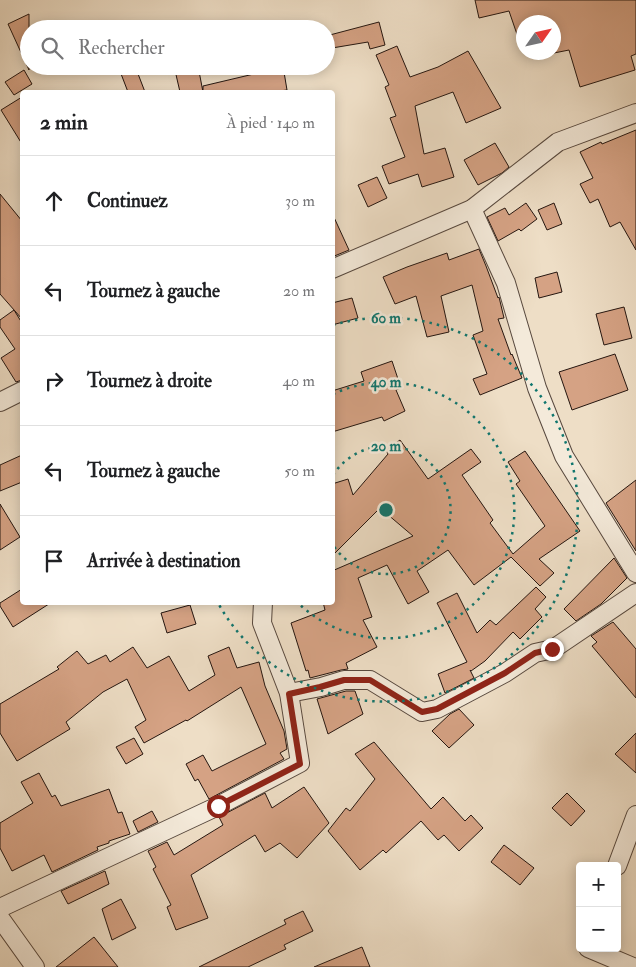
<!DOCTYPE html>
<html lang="fr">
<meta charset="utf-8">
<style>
:root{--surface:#fff;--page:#f6f6f6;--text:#202124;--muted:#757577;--line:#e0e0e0}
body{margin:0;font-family:"IM FELL Double Pica",serif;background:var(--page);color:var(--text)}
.controls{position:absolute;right:15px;bottom:15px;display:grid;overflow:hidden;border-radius:5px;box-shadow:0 2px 12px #0003}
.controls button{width:45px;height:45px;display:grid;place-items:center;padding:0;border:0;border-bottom:1px solid var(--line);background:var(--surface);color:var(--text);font:25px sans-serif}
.compass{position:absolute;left:516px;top:15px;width:45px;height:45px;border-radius:50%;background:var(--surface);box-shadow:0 2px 12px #0003;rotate:56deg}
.stop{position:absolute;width:15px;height:15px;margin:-11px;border:4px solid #8f2418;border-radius:50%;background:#fff}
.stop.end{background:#8f2418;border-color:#fff;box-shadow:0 1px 5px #0008}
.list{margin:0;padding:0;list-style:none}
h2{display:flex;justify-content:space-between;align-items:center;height:65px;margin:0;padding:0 20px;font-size:21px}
h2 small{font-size:16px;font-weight:400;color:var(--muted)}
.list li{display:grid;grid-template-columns:32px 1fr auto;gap:15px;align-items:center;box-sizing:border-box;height:90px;padding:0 20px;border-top:1px solid var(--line)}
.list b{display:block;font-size:19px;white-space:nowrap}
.list em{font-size:16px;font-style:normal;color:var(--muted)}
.icon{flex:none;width:28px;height:28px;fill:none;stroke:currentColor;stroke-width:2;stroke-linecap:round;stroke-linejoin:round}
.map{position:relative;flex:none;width:636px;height:967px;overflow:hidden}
.search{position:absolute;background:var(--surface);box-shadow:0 2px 12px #0003;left:20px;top:20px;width:315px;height:55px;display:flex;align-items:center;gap:12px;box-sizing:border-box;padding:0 18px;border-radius:28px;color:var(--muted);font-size:19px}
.panel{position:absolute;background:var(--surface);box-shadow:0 2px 12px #0003;left:20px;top:90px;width:315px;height:515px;border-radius:5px}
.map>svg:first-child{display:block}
</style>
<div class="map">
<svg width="636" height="967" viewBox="0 0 636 967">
<rect width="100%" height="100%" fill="#eedec6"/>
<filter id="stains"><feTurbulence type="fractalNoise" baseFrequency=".004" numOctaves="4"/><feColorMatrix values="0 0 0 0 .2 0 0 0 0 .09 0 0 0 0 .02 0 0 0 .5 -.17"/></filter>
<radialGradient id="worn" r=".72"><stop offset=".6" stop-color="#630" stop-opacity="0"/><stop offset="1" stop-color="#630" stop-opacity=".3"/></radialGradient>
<!-- building -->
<g fill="#d5a284" stroke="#251610">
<path d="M475,0H636V54L631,56L635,70L580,87L569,50L554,53V22H524V45L521,46L509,11L479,18Z"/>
<path d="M29,14V70L8,24Z"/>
<path d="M379,22L385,45L370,49L368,42L326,49V36Z"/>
<path d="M397,46L410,77L438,67L468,51L501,108L466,123L453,92L415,106L424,154L445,148L454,177L422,187L418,174L389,184L382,166L405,157L390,118L396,116L385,87L389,85L376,55Z"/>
<path d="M118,66H135L145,92H128Z"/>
<path d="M174,66H198L203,92H180Z"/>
<path d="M283,66L287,90L272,92H203V86L258,73V71Z"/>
<path d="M24,70L32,84L14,95L5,82Z"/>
<path d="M22,97V144L1,110Z"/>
<path d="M636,130V250L620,222L610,227L598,199L590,203L580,184L593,178L580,152L601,142L602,144Z"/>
<path d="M495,143L509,167L502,173L478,185L464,160Z"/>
<path d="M377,177L387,198L368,207L358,185Z"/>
<path d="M0,194L22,221V319L0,294Z"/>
<path d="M526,203L537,219L521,231L519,229L498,241L487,217L505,208L509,215Z"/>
<path d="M554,203L562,224L547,230L538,210Z"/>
<path d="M332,213L349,250L332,257Z"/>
<path d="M479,249L486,266L498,298L499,297L504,318L498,319L511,355L512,354L522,378L480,395L473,379L487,374L473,335L483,331L472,285L441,296L449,332L427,337L416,296L395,304L383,277L407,267L447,253L449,260Z"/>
<path d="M557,272L562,292L539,298L535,278Z"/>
<path d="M352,298L358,318L332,325V303Z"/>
<path d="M624,307L632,338L604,345L596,314Z"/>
<path d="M14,310L22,323V380L16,382L1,358L15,349L0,327V320Z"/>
<path d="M615,354L628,390L572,410L559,372Z"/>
<path d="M392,361L401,388L396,390L405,411L384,421L382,417L332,432V391L364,381L361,372Z"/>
<path d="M400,440L428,479L471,449L481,462L462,475L493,520L490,523L513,554L545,526L516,484L520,481L508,462L525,451L580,531L539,559L554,573L540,586L511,557L474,585L448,550L417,571L429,592L408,604L387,565L358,578L372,617L363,620L377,647L346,663L348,669L341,670L310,678L308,670L306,671L291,623L325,610L323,602H332V571L413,536L380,508L332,556V484L348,479L353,495L388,454L386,450Z"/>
<path d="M22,455V482L0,491V465Z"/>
<path d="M636,480V551L606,503Z"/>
<path d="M0,504L20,537L0,550Z"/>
<path d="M614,558L627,578L601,604L576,621L564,609Z"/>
<path d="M536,587L546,597L535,609L542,617L520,639L513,632L485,661L471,671L470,670L474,678L445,693L438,674L467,662L437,603L457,593L477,633L490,620L496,625Z"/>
<path d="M22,589V602H52L13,627L0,606V603Z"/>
<path d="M190,605L196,624L167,633L161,613Z"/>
<path d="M613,622L636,649V698L592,646L597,642L591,636Z"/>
<path d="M133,647L147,668L169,656L189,691L215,675L208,656L229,647L237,668L259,662L265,686L284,731L287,749L280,753L284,759L209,799L198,779L195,781L186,764L203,755L212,771L266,744L241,687L187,721L186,720L144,743L135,727L146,720L127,679L103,692L66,722L70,729L17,761L0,733V704L59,669L57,667L77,651L88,664L106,655L110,662Z"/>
<path d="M346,691H355L363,714L328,734L317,699Z"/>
<path d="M459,709L474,725L449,748L432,731L450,714Z"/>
<path d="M636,733V773L615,754Z"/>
<path d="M134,738L143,754L126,764L116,747Z"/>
<path d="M374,742L431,809L443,797L465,821L471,815L483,828L459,851L444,835L438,840L421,821L386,853L383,850L360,870L328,831L346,808L350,811L375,779L355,754Z"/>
<path d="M39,773L52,797L55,795L61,806L109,789L118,813L122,812L130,834L109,841V843L97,847L98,850L52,872L44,855L12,871L0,848V823L33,803L21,782Z"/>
<path d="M304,787L329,823L297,858L280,843L265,852L255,835L191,875L208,918L176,930L167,907L171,905L153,869L156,867L148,851L167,842L174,855L223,825L219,817L265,793L272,808Z"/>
<path d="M567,793L585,811L571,826L552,808Z"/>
<path d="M152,811L158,822L138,832L133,821Z"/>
<path d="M504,845L534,868L520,885L491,862Z"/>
<path d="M105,871L109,884L68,904L61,891Z"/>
<path d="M121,899L136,928L112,940L102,909Z"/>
<path d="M303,911L313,931L284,945L286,949L248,967H199L286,924L284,920Z"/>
<path d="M94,937L118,967H56Z"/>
<path d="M362,947L370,967H314Z"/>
</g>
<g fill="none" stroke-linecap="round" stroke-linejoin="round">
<!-- minor casing -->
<g stroke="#57483e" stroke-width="20">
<g id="minor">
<path d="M472,209L506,283L537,388L564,456L636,573"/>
<path d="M332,269L472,209L558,142L636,113"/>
<path d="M0,402L22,391"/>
<path d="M289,693L321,687L344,680H370L422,712L437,709L505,673L535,653L553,649L636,593"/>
<path d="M617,866L636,815"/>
<path d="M0,908L218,806L300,763L289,693L262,623L263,602"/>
<path d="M0,918L35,967"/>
<path d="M588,948L633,967"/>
</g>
</g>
<!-- minor -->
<use href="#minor" stroke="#f4eada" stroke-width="18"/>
</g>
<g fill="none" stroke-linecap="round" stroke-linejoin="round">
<!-- route -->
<path stroke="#8f2418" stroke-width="6" d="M218,806L300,764L289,694L320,687L344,680H370L422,712L437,709L505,673L535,653L552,649"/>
</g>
<!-- distance rings -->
<g fill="none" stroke="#0f766e" stroke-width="2.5" stroke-dasharray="2.5 5">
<path d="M333 475A64 64 0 1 1 333 545"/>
<path d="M333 394A128 128 0 1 1 298 603"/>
<path d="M333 325A192 192 0 1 1 218 603"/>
</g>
<circle cx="386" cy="510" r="8" fill="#0f766e" stroke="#f4eada" stroke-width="2.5"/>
<g font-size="15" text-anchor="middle" font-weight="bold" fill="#0f766e" stroke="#f4eada" stroke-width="5" stroke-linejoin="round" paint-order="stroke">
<text x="386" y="323">60 m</text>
<text x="386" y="387">40 m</text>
<text x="386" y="451">20 m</text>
</g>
<rect width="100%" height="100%" filter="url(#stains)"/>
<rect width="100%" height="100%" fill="url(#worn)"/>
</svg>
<div class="controls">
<button>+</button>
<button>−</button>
</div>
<svg class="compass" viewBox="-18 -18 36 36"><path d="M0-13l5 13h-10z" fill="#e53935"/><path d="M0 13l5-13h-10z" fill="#757577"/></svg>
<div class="stop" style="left:218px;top:806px"></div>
<div class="stop end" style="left:552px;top:649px"></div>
<div class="search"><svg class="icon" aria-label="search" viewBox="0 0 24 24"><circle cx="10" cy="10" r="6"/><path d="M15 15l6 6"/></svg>Rechercher</div>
<section class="panel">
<h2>2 min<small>À pied · 140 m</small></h2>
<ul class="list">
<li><svg class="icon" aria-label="ahead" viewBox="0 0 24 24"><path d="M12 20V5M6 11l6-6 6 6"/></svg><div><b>Continuez</b></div><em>30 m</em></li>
<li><svg class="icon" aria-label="left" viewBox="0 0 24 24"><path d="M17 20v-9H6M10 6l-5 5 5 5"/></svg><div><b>Tournez à gauche</b></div><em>20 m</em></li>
<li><svg class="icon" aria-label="right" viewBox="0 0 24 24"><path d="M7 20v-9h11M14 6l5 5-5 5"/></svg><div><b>Tournez à droite</b></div><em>40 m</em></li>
<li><svg class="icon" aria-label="left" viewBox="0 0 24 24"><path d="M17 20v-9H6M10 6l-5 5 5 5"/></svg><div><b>Tournez à gauche</b></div><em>50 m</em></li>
<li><svg class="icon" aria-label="arrive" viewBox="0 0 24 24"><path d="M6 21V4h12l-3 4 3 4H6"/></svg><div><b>Arrivée à destination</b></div></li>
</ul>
</section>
</div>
